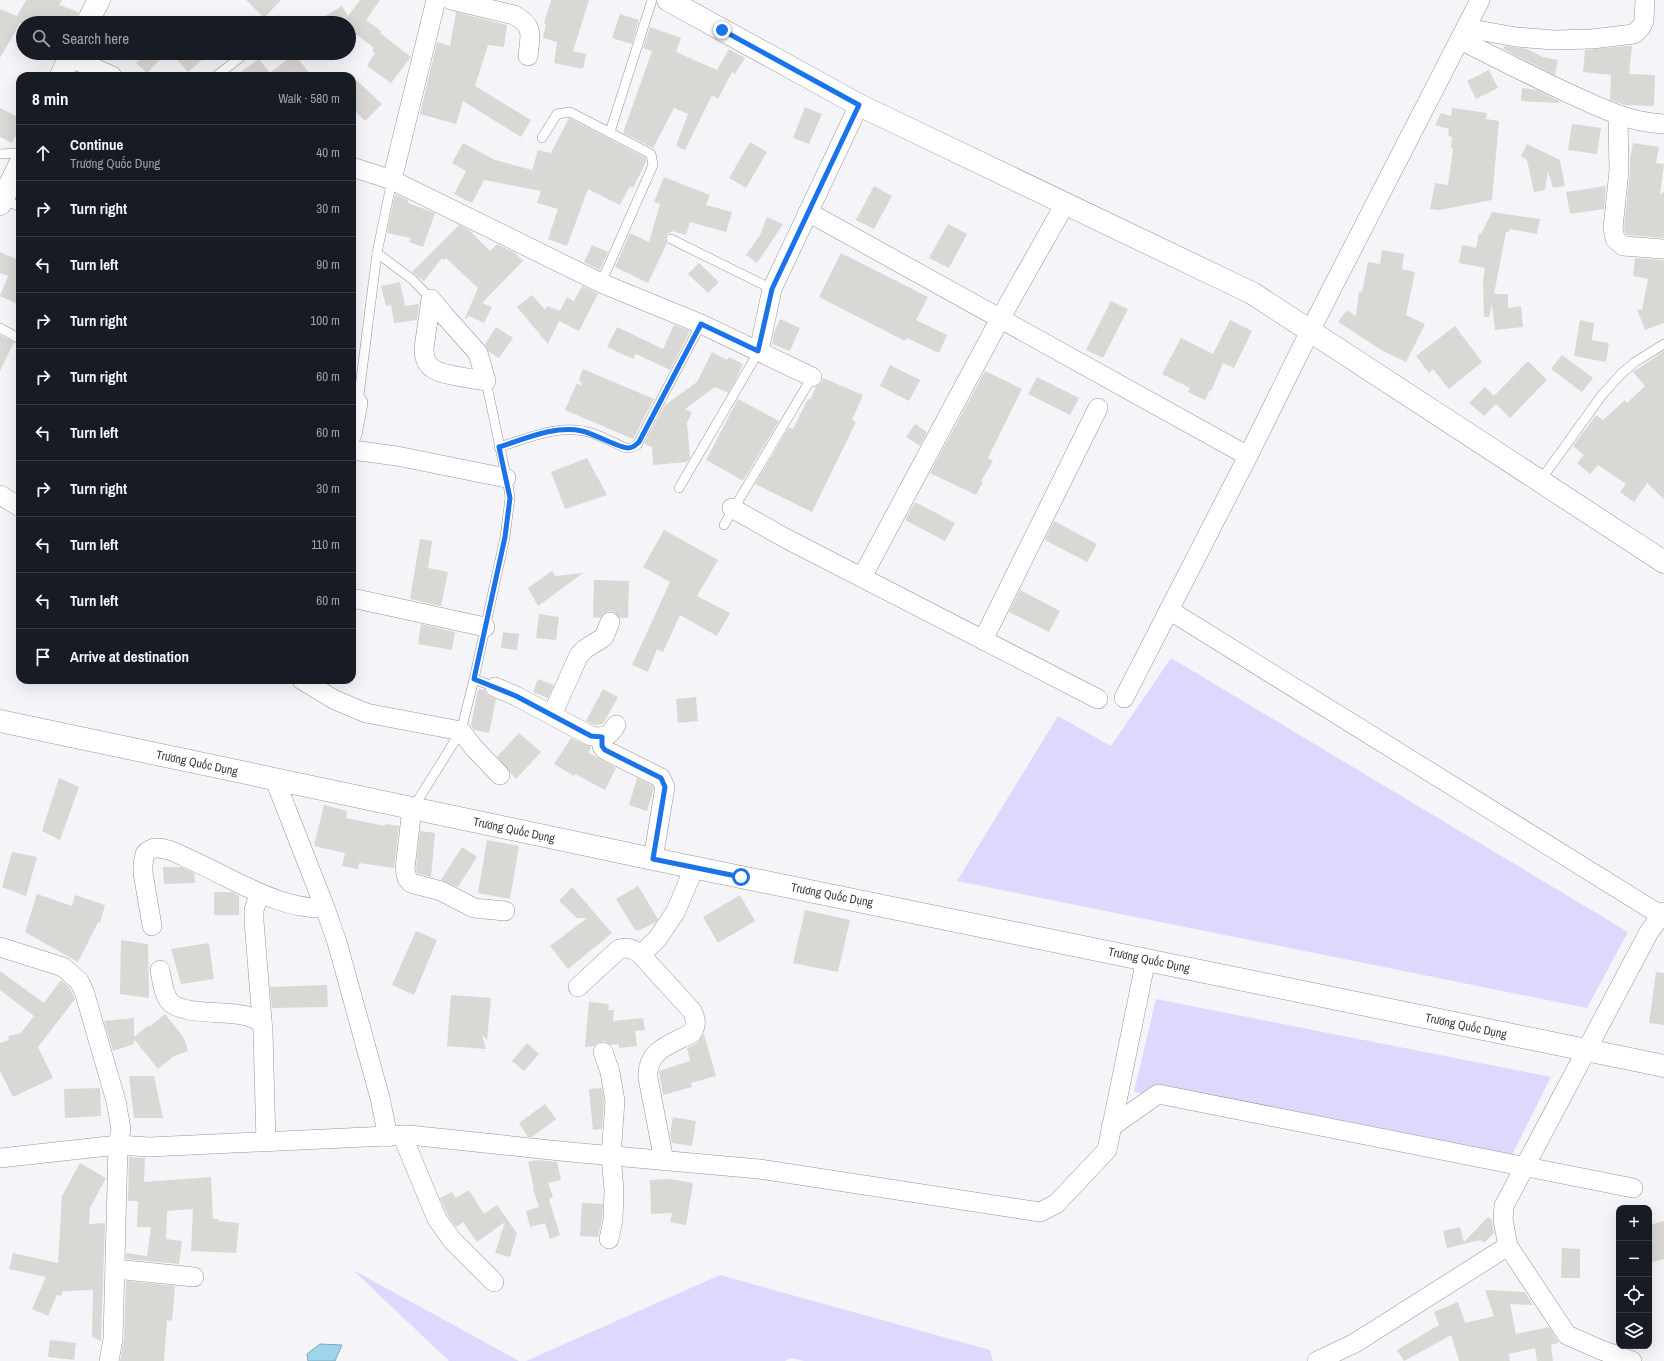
<!DOCTYPE html>
<meta charset="utf-8">
<style>
:root{--surface:#171b24;--page:#20242c;--text:#f1f3f6;--muted:#9ea1a6;--line:#363941}
body{margin:0;font-family:"Archivo Narrow",sans-serif;background:var(--page);color:var(--text)}
.controls{position:absolute;right:12px;bottom:12px;display:grid;overflow:hidden;border-radius:8px;box-shadow:0 4px 16px #0002}
.controls button{width:36px;height:36px;display:grid;place-items:center;padding:0;border:0;border-bottom:1px solid var(--line);background:var(--surface);color:var(--text);font:20px sans-serif}
.stop{position:absolute;width:12px;height:12px;margin:-9px;border:3px solid #1a73e8;border-radius:50%;background:#fff}
.stop.end{background:#1a73e8;border-color:#fff;box-shadow:0 1px 4px #0008}
.list{margin:0;padding:0;list-style:none}
h2{display:flex;justify-content:space-between;align-items:center;height:52px;margin:0;padding:0 16px;font-size:17px}
h2 small{font-size:13px;font-weight:400;color:var(--muted)}
.list li{display:grid;grid-template-columns:26px 1fr auto;gap:12px;align-items:center;box-sizing:border-box;height:56px;padding:0 16px;border-top:1px solid var(--line)}
.list b{display:block;font-size:15px;white-space:nowrap}
.list p{margin:0;font-size:13px;white-space:nowrap;color:var(--muted)}
.list em{font-size:13px;font-style:normal;color:var(--muted)}
.icon{flex:none;width:22px;height:22px;fill:none;stroke:currentColor;stroke-width:2;stroke-linecap:round;stroke-linejoin:round}
.map{position:relative;flex:none;width:1664px;height:1361px;overflow:hidden}
.search{position:absolute;background:var(--surface);box-shadow:0 4px 16px #0002;left:16px;top:16px;width:340px;height:44px;display:flex;align-items:center;gap:10px;box-sizing:border-box;padding:0 14px;border-radius:22px;color:var(--muted);font-size:15px}
.panel{position:absolute;background:var(--surface);box-shadow:0 4px 16px #0002;left:16px;top:72px;width:340px;height:612px;border-radius:12px}
.map>svg:first-child{display:block}
</style>
<div class="map">
<svg width="1664" height="1361" viewBox="0 0 1664 1361">
<rect width="100%" height="100%" fill="#f5f4f8"/>
<!-- green -->
<g fill="#ded8fe">
<path d="M1171,658L1628,932L1587,1008L957,881L1058,716L1111,746Z"/>
<path d="M1156,999L1551,1077L1505,1169L1134,1092Z"/>
<path d="M353,1270L519,1361H449Z"/>
<path d="M720,1275L990,1350L993,1361H804L791,1358L785,1361H526Z"/>
</g>
<!-- water -->
<path fill="#9dd5ed" stroke="#80a7b8" d="M320,1344L342,1345L335,1361H308L307,1354Z"/>
<!-- building -->
<g fill="#dad8d4">
<path d="M26,0H62L59,5L78,12L75,23H20L0,58V9L17,16Z"/>
<path d="M246,0H281L264,18Z"/>
<path d="M360,0H380L366,20L381,31L380,33L411,57L391,83L367,66L375,53L372,50L374,48L349,29V23H313L342,6L348,16Z"/>
<path d="M551,0H589L573,51L586,54L583,69L554,63L557,42L543,38L546,24L544,23Z"/>
<path d="M456,12L507,25L504,47L488,45L475,86L531,120L521,137L463,101L456,124L420,114L437,42L450,46Z"/>
<path d="M620,14L639,20L632,44L612,38Z"/>
<path d="M650,27L681,38L676,52L717,70L729,49L745,58L735,74L732,72L718,99L712,95L685,150L676,146L688,114L674,108L653,148L623,133L652,51L643,48Z"/>
<path d="M1504,46L1527,49L1543,57L1558,60L1555,75L1503,49Z"/>
<path d="M1627,46H1632L1629,74L1655,75L1654,106L1624,105L1610,100L1611,75L1583,72L1585,50Z"/>
<path d="M146,53H166L147,73L136,63Z"/>
<path d="M171,53H210L188,72Z"/>
<path d="M294,54L312,76H235L259,59L270,73Z"/>
<path d="M1489,70L1498,88L1476,99L1467,81Z"/>
<path d="M352,76L382,104L365,121L352,108Z"/>
<path d="M1522,88L1537,90L1559,101V103L1521,101Z"/>
<path d="M805,107L822,114L809,144L793,138Z"/>
<path d="M0,108L20,118V127L12,143L0,137Z"/>
<path d="M1452,108L1487,113L1486,119L1499,121L1492,200L1439,210L1430,209L1435,183L1448,185L1453,149L1451,148L1452,137L1448,136L1449,129L1435,125L1441,113L1451,116Z"/>
<path d="M569,118L646,158V162L633,188L630,186L620,205L588,189L567,246L548,239L558,209L537,203L541,191L484,180L472,203L454,194L466,171L452,163L463,143L495,160L532,170L538,150L551,153Z"/>
<path d="M1572,124L1601,128L1597,154L1568,150Z"/>
<path d="M750,142L767,152L746,188L729,178Z"/>
<path d="M1633,143L1659,147L1656,163L1664,164L1660,194L1664,192V238L1627,235L1625,233L1624,228L1630,172V159Z"/>
<path d="M1527,144L1560,160L1565,186L1553,188L1548,171L1545,190L1534,192L1527,160L1521,156Z"/>
<path d="M664,177L710,195L706,205L732,212L726,232L690,222L686,235L672,231L667,234L665,239L667,243L648,283L615,267L630,233L649,242L660,204L654,202Z"/>
<path d="M874,186L892,196L874,229L856,220Z"/>
<path d="M1606,186L1604,209L1570,214L1566,192Z"/>
<path d="M395,194L408,200V203L435,213L423,247L409,242L411,238L387,233Z"/>
<path d="M1492,212L1540,219L1537,234L1510,229L1509,232H1506L1494,294H1508V308L1521,306L1523,327L1495,330L1492,304L1489,317H1484L1483,280L1485,268L1459,263L1462,245L1476,248L1479,233L1481,234Z"/>
<path d="M767,217L783,224L757,263L746,255L760,235Z"/>
<path d="M948,224L967,234L949,268L929,258Z"/>
<path d="M459,225L469,230L490,251L497,244L515,253L523,261L482,303L492,307L484,323L469,316L466,319L465,318L478,288L446,258L443,260L442,258L424,281L412,272Z"/>
<path d="M592,245L608,252L600,270L584,262Z"/>
<path d="M20,250V305L0,296L8,276L0,273V252L16,259Z"/>
<path d="M1382,250L1404,254L1402,269L1415,272L1406,315L1425,324L1406,362L1383,351L1338,322L1347,310L1356,316L1359,291L1362,292L1368,262L1380,264Z"/>
<path d="M841,253L928,297L916,320L947,335L939,353L907,338L905,341L819,297Z"/>
<path d="M1635,258L1664,260V323L1645,330L1637,309L1642,310L1648,279L1633,276Z"/>
<path d="M699,263L719,282L708,293L688,274Z"/>
<path d="M400,282L405,305L404,306L419,304L417,320L394,323L391,305L386,306L381,286Z"/>
<path d="M582,286L598,294L579,331L559,321L548,344L517,307L532,295L545,310L547,306L560,311L567,297L574,301Z"/>
<path d="M1111,301L1128,309L1103,358L1086,350Z"/>
<path d="M780,319L800,328L790,351L772,344L774,333Z"/>
<path d="M1230,320L1252,331L1234,368L1223,363L1211,391L1210,390L1205,400L1188,392L1190,388L1162,374L1181,338L1213,354Z"/>
<path d="M1580,320L1594,323L1592,340L1609,343L1606,362L1574,356Z"/>
<path d="M674,325L690,331L670,370L636,354L633,359L607,347L617,327L663,349Z"/>
<path d="M1455,326L1482,362L1449,389L1433,369L1429,373L1416,356Z"/>
<path d="M496,327L513,338L499,358L489,352L485,344Z"/>
<path d="M0,335L14,342L0,371Z"/>
<path d="M1664,351V499L1647,483L1634,502L1620,492L1626,484L1598,465L1590,474L1577,463L1584,455L1573,446L1596,415L1603,420L1625,400L1627,403L1645,386L1633,372Z"/>
<path d="M712,352L727,360L729,357L743,364L735,381L728,393L715,387L685,409L692,412L687,423L690,458L687,462L653,465L652,447L644,444L665,405L697,382Z"/>
<path d="M1562,355L1593,378L1582,392L1551,369Z"/>
<path d="M1528,361L1547,380L1510,418L1496,404L1484,416L1469,403L1485,387L1494,396Z"/>
<path d="M890,365L920,380L909,401L880,386Z"/>
<path d="M583,369L654,399L633,439L565,410L577,383L581,386L582,384L579,380Z"/>
<path d="M985,371L1022,389L988,458L993,461L981,481L983,482L976,495L930,473Z"/>
<path d="M1037,377L1079,398L1070,415L1028,394Z"/>
<path d="M823,378L863,395L852,420L856,422L812,512L755,484L789,427L793,429L808,399L810,400L816,387L822,382Z"/>
<path d="M738,399L779,421L744,479L742,480L706,460Z"/>
<path d="M915,424L927,432L920,446L906,437Z"/>
<path d="M587,458L607,495L565,509L551,472Z"/>
<path d="M915,502L955,523L945,541L905,520Z"/>
<path d="M1054,521L1097,544L1087,562L1045,540Z"/>
<path d="M664,530L718,560L697,596L730,613L717,636L680,615L663,652L657,649L648,672L632,665L670,582L643,567Z"/>
<path d="M420,539L432,541L428,568L448,572L441,606L410,599Z"/>
<path d="M552,571L555,576L583,573L538,606L528,588Z"/>
<path d="M594,580L629,581L628,618H620L614,612L609,611L604,613L600,618L593,617Z"/>
<path d="M1020,590L1060,611L1049,632L1009,612Z"/>
<path d="M539,614L559,617L556,640L536,638Z"/>
<path d="M421,624L455,632L452,650L418,644Z"/>
<path d="M503,632L519,634L517,650L501,648Z"/>
<path d="M538,679L554,685L548,698L533,692Z"/>
<path d="M478,689L485,690L486,694L496,699L489,733L474,730L471,725Z"/>
<path d="M603,689L618,697L603,724L594,725L586,721Z"/>
<path d="M696,697L698,721L678,723L676,699Z"/>
<path d="M519,733L541,752L516,779L497,757Z"/>
<path d="M571,738L591,747L589,753L616,768L605,790L575,774L574,776L554,764Z"/>
<path d="M59,778L79,787L60,840L42,831Z"/>
<path d="M637,778L653,786L654,788L647,811L629,805Z"/>
<path d="M324,805L347,811L346,818L385,826V824L399,826L394,868L359,863L358,869L342,866L345,853L314,846Z"/>
<path d="M420,831L435,833L431,877L417,873L416,868Z"/>
<path d="M487,840L519,846L510,899L478,893Z"/>
<path d="M462,847L477,857L458,887L441,880Z"/>
<path d="M12,852L37,857L26,896L2,887Z"/>
<path d="M163,867H181L194,873L195,883L164,884Z"/>
<path d="M638,886L658,919L656,922L640,930H635L616,899Z"/>
<path d="M572,887L612,933L568,969L550,946L587,918H577L559,901Z"/>
<path d="M214,892H232L239,896V915H214Z"/>
<path d="M37,894L72,906L75,895L105,905L100,923L98,922L78,962L25,932Z"/>
<path d="M740,895L755,921L718,943L703,917Z"/>
<path d="M805,910L850,920L838,972L793,963Z"/>
<path d="M416,931L437,940L414,995L392,985Z"/>
<path d="M121,940L148,944L149,998L120,994Z"/>
<path d="M209,943L214,979L181,984L171,949Z"/>
<path d="M0,971L44,1003L61,980L70,988L75,999L38,1047L53,1078L13,1097L0,1071V1043L9,1040L8,1036L21,1033L34,1016L0,990Z"/>
<path d="M1656,972L1664,973V1025L1649,1023Z"/>
<path d="M327,985L328,1007L272,1008L270,987Z"/>
<path d="M451,995L491,998L487,1040L482,1035L486,1049L447,1046Z"/>
<path d="M589,1002L609,1004L608,1010H614L613,1021L643,1018L645,1030L635,1031L637,1046L619,1048V1044L611,1045L605,1041L599,1042L594,1046L585,1047Z"/>
<path d="M165,1014L184,1038L188,1051L174,1056L158,1069L134,1039V1044L113,1051L104,1021L134,1018V1037L149,1025V1027Z"/>
<path d="M704,1034L716,1076L691,1083L692,1087L663,1095L659,1071L690,1061L687,1048L697,1043Z"/>
<path d="M527,1043L539,1054L524,1071L512,1061Z"/>
<path d="M129,1076H154L163,1118H134Z"/>
<path d="M100,1088L101,1116L65,1118L64,1089Z"/>
<path d="M602,1088L604,1102L602,1129L593,1130L589,1089Z"/>
<path d="M545,1104L556,1119L532,1137H528L519,1123Z"/>
<path d="M673,1117L696,1121L692,1146L672,1143L670,1134Z"/>
<path d="M129,1157L145,1158L144,1182L211,1177L213,1219H218V1221L239,1223L236,1253L191,1251L193,1209L167,1211L166,1239L182,1241L179,1264L126,1259V1253L147,1256L151,1227H137L138,1201H128Z"/>
<path d="M538,1160L557,1162L561,1180L548,1183L553,1197L549,1199L560,1235L550,1239L545,1223L530,1227L526,1211L539,1207L533,1189H534L528,1162Z"/>
<path d="M80,1163L106,1178L90,1208L89,1224L105,1223L101,1341L92,1337L93,1290L63,1291L61,1296L57,1295L48,1316L32,1309L46,1277L9,1269L13,1253L58,1263L62,1196Z"/>
<path d="M670,1179L693,1183L686,1225L670,1222L672,1213L651,1214L650,1180Z"/>
<path d="M469,1190L484,1214L497,1205L517,1233L510,1257L495,1253L505,1222L477,1242L463,1222L456,1227L447,1214L440,1198L452,1192L456,1198Z"/>
<path d="M582,1203L603,1204L602,1219L598,1237L580,1236Z"/>
<path d="M1488,1217L1492,1220L1494,1233L1484,1243L1481,1240L1447,1248L1443,1231L1460,1227L1464,1242Z"/>
<path d="M1664,1221V1259L1649,1263V1225Z"/>
<path d="M1562,1248L1580,1249V1278H1561Z"/>
<path d="M126,1281L175,1286L172,1321L167,1320L164,1361H120L124,1339Z"/>
<path d="M1485,1290L1525,1292L1533,1305L1510,1304L1516,1334L1549,1327L1559,1343L1551,1345L1553,1361H1537L1535,1348L1509,1354L1510,1361H1459L1451,1335L1404,1361L1397,1350L1439,1325L1434,1312L1458,1302L1465,1323L1494,1316Z"/>
<path d="M50,1340L76,1343L74,1360L48,1357Z"/>
</g>
<g fill="none" stroke-linecap="round" stroke-linejoin="round">
<!-- lane casing -->
<g stroke="#96969a" stroke-width="10">
<g id="lane">
<path d="M216,76L246,53"/>
<path d="M610,132L652,0"/>
<path d="M542,138L557,114L570,112L651,154L653,165L601,283"/>
<path d="M0,154L20,153"/>
<path d="M3,199L20,207"/>
<path d="M671,239L772,289"/>
<path d="M377,253L413,280L431,299"/>
<path d="M0,328L20,339"/>
<path d="M358,403L377,253L392,180"/>
<path d="M499,447C529,438 560,423 592,433C603,437 614,443 626,448H630L637,445L701,324"/>
<path d="M1540,481L1602,395L1621,374L1635,362L1664,344"/>
<path d="M679,488L759,351"/>
<path d="M724,525L812,377"/>
<path d="M474,679L495,687"/>
<path d="M413,808L461,731L474,679L505,537L510,498L509,490L486,381"/>
</g>
</g>
<!-- street casing -->
<g stroke="#96969a" stroke-width="20">
<g id="street">
<path d="M451,0L514,15C535,26 530,36 528,56"/>
<path d="M1466,28L1516,37L1554,40L1592,39L1634,34L1641,27L1644,21L1645,0"/>
<path d="M1461,40C1496,58 1532,76 1568,93C1601,108 1627,122 1664,124"/>
<path d="M69,57L112,76"/>
<path d="M1618,116L1619,171L1613,228L1615,239L1623,246L1664,249"/>
<path d="M352,167L392,180L601,283L701,324L812,377"/>
<path d="M392,180L436,0"/>
<path d="M808,212L1248,456"/>
<path d="M431,299L445,316L478,353L486,381C474,379 440,375 432,368C425,363 424,356 424,348Z"/>
<path d="M759,351L772,289L859,105"/>
<path d="M352,435L358,403"/>
<path d="M352,450L397,456L506,478"/>
<path d="M0,495L20,507"/>
<path d="M732,508L785,538L1098,699"/>
<path d="M862,577L1000,319L1065,204"/>
<path d="M352,598L485,627"/>
<path d="M1169,610L1662,916"/>
<path d="M983,640L1098,408"/>
<path d="M302,680L335,700L366,713L461,731L474,748L500,775"/>
<path d="M495,687L516,696L591,736C603,738 610,737 616,725"/>
<path d="M1124,698L1248,456L1310,331L1480,0"/>
<path d="M552,715L579,655L585,649L604,637L610,622"/>
<path d="M602,737V746L605,750L661,778L665,787L653,859"/>
<path d="M275,780L325,908L337,942L380,1098L388,1137"/>
<path d="M412,808L405,869L407,878L411,883L441,891L474,908L505,911"/>
<path d="M259,894L254,910V921L263,1033L266,1142"/>
<path d="M152,926L143,873V864L145,854C152,845 162,848 172,851C189,859 207,867 224,876C257,892 288,909 325,908"/>
<path d="M0,947L63,967L79,981L84,991L116,1101L121,1129L118,1145L0,1158"/>
<path d="M641,955L658,938L676,911L694,868"/>
<path d="M160,970C162,980 163,994 170,1002C183,1015 224,1011 242,1015C249,1016 255,1019 262,1022"/>
<path d="M578,987L619,949C629,947 634,949 641,955L692,1011C696,1018 697,1025 692,1033C671,1044 646,1050 648,1078L664,1161"/>
<path d="M603,1052L610,1072L615,1101L611,1156L614,1190L613,1220L609,1239"/>
<path d="M1111,1127L1158,1094L1633,1188"/>
<path d="M402,1135L437,1219L452,1240L494,1282"/>
<path d="M115,1269L194,1277"/>
<path d="M109,1361L113,1339L118,1145L149,1147L409,1135L570,1152L759,1169L1040,1212L1056,1204L1107,1150L1146,959"/>
<path d="M1317,1361L1355,1343L1508,1246"/>
<path d="M1632,1361L1601,1350L1567,1335L1508,1246L1503,1220L1504,1206L1649,932L1664,912"/>
</g>
</g>
<!-- secondary casing -->
<g stroke="#96969a" stroke-width="23">
<g id="secondary">
<path d="M668,0L859,105L1252,293L1664,562"/>
<path d="M87,23L99,0"/>
<path d="M61,76L71,53"/>
<path d="M0,204L20,164"/>
<path d="M0,721L653,859L1664,1066"/>
</g>
</g>
<!-- lane -->
<use href="#lane" stroke="#fff" stroke-width="9"/>
<!-- street -->
<use href="#street" stroke="#fff" stroke-width="19"/>
<!-- secondary -->
<use href="#secondary" stroke="#fff" stroke-width="22"/>
</g>
<g fill="none" stroke-linecap="round" stroke-linejoin="round">
<!-- route -->
<path stroke="#1a73e8" stroke-width="5" d="M722,30L859,105L772,289L758,351L701,324L639,442C636,445 633,448 628,448C619,448 595,434 582,431C554,425 525,439 499,447L510,498L505,537L474,679L516,696L591,736L602,737V746L605,750L661,778L665,787L653,859L741,877"/>
</g>
<g text-anchor="middle" stroke-width="3" stroke-linejoin="round" paint-order="stroke">
<!-- street labels -->
<g font-size="12" fill="#3c3c3d" stroke="#fff">
<text transform="translate(197 763) rotate(12)" y="4">Trương Quốc Dụng</text>
<text transform="translate(514 830) rotate(12)" y="4">Trương Quốc Dụng</text>
<text transform="translate(832 895) rotate(11)" y="4">Trương Quốc Dụng</text>
<text transform="translate(1149 960) rotate(12)" y="4">Trương Quốc Dụng</text>
<text transform="translate(1466 1026) rotate(12)" y="4">Trương Quốc Dụng</text>
</g>
</g>
</svg>
<div class="controls">
<button>+</button>
<button>−</button>
<button><svg class="icon" aria-label="locate" viewBox="0 0 24 24"><circle cx="12" cy="12" r="6"/><path d="M12 2v4M12 18v4M2 12h4M18 12h4"/></svg></button>
<button><svg class="icon" aria-label="layers" viewBox="0 0 24 24"><path d="M12 4l9 5-9 5-9-5zM3 14l9 5 9-5"/></svg></button>
</div>
<div class="stop" style="left:741px;top:877px"></div>
<div class="stop end" style="left:722px;top:30px"></div>
<div class="search"><svg class="icon" aria-label="search" viewBox="0 0 24 24"><circle cx="10" cy="10" r="6"/><path d="M15 15l6 6"/></svg>Search here</div>
<section class="panel">
<h2>8 min<small>Walk · 580 m</small></h2>
<ul class="list">
<li><svg class="icon" aria-label="ahead" viewBox="0 0 24 24"><path d="M12 20V5M6 11l6-6 6 6"/></svg><div><b>Continue</b><p>Trương Quốc Dụng</p></div><em>40 m</em></li>
<li><svg class="icon" aria-label="right" viewBox="0 0 24 24"><path d="M7 20v-9h11M14 6l5 5-5 5"/></svg><div><b>Turn right</b></div><em>30 m</em></li>
<li><svg class="icon" aria-label="left" viewBox="0 0 24 24"><path d="M17 20v-9H6M10 6l-5 5 5 5"/></svg><div><b>Turn left</b></div><em>90 m</em></li>
<li><svg class="icon" aria-label="right" viewBox="0 0 24 24"><path d="M7 20v-9h11M14 6l5 5-5 5"/></svg><div><b>Turn right</b></div><em>100 m</em></li>
<li><svg class="icon" aria-label="right" viewBox="0 0 24 24"><path d="M7 20v-9h11M14 6l5 5-5 5"/></svg><div><b>Turn right</b></div><em>60 m</em></li>
<li><svg class="icon" aria-label="left" viewBox="0 0 24 24"><path d="M17 20v-9H6M10 6l-5 5 5 5"/></svg><div><b>Turn left</b></div><em>60 m</em></li>
<li><svg class="icon" aria-label="right" viewBox="0 0 24 24"><path d="M7 20v-9h11M14 6l5 5-5 5"/></svg><div><b>Turn right</b></div><em>30 m</em></li>
<li><svg class="icon" aria-label="left" viewBox="0 0 24 24"><path d="M17 20v-9H6M10 6l-5 5 5 5"/></svg><div><b>Turn left</b></div><em>110 m</em></li>
<li><svg class="icon" aria-label="left" viewBox="0 0 24 24"><path d="M17 20v-9H6M10 6l-5 5 5 5"/></svg><div><b>Turn left</b></div><em>60 m</em></li>
<li><svg class="icon" aria-label="arrive" viewBox="0 0 24 24"><path d="M6 21V4h12l-3 4 3 4H6"/></svg><div><b>Arrive at destination</b></div></li>
</ul>
</section>
</div>
